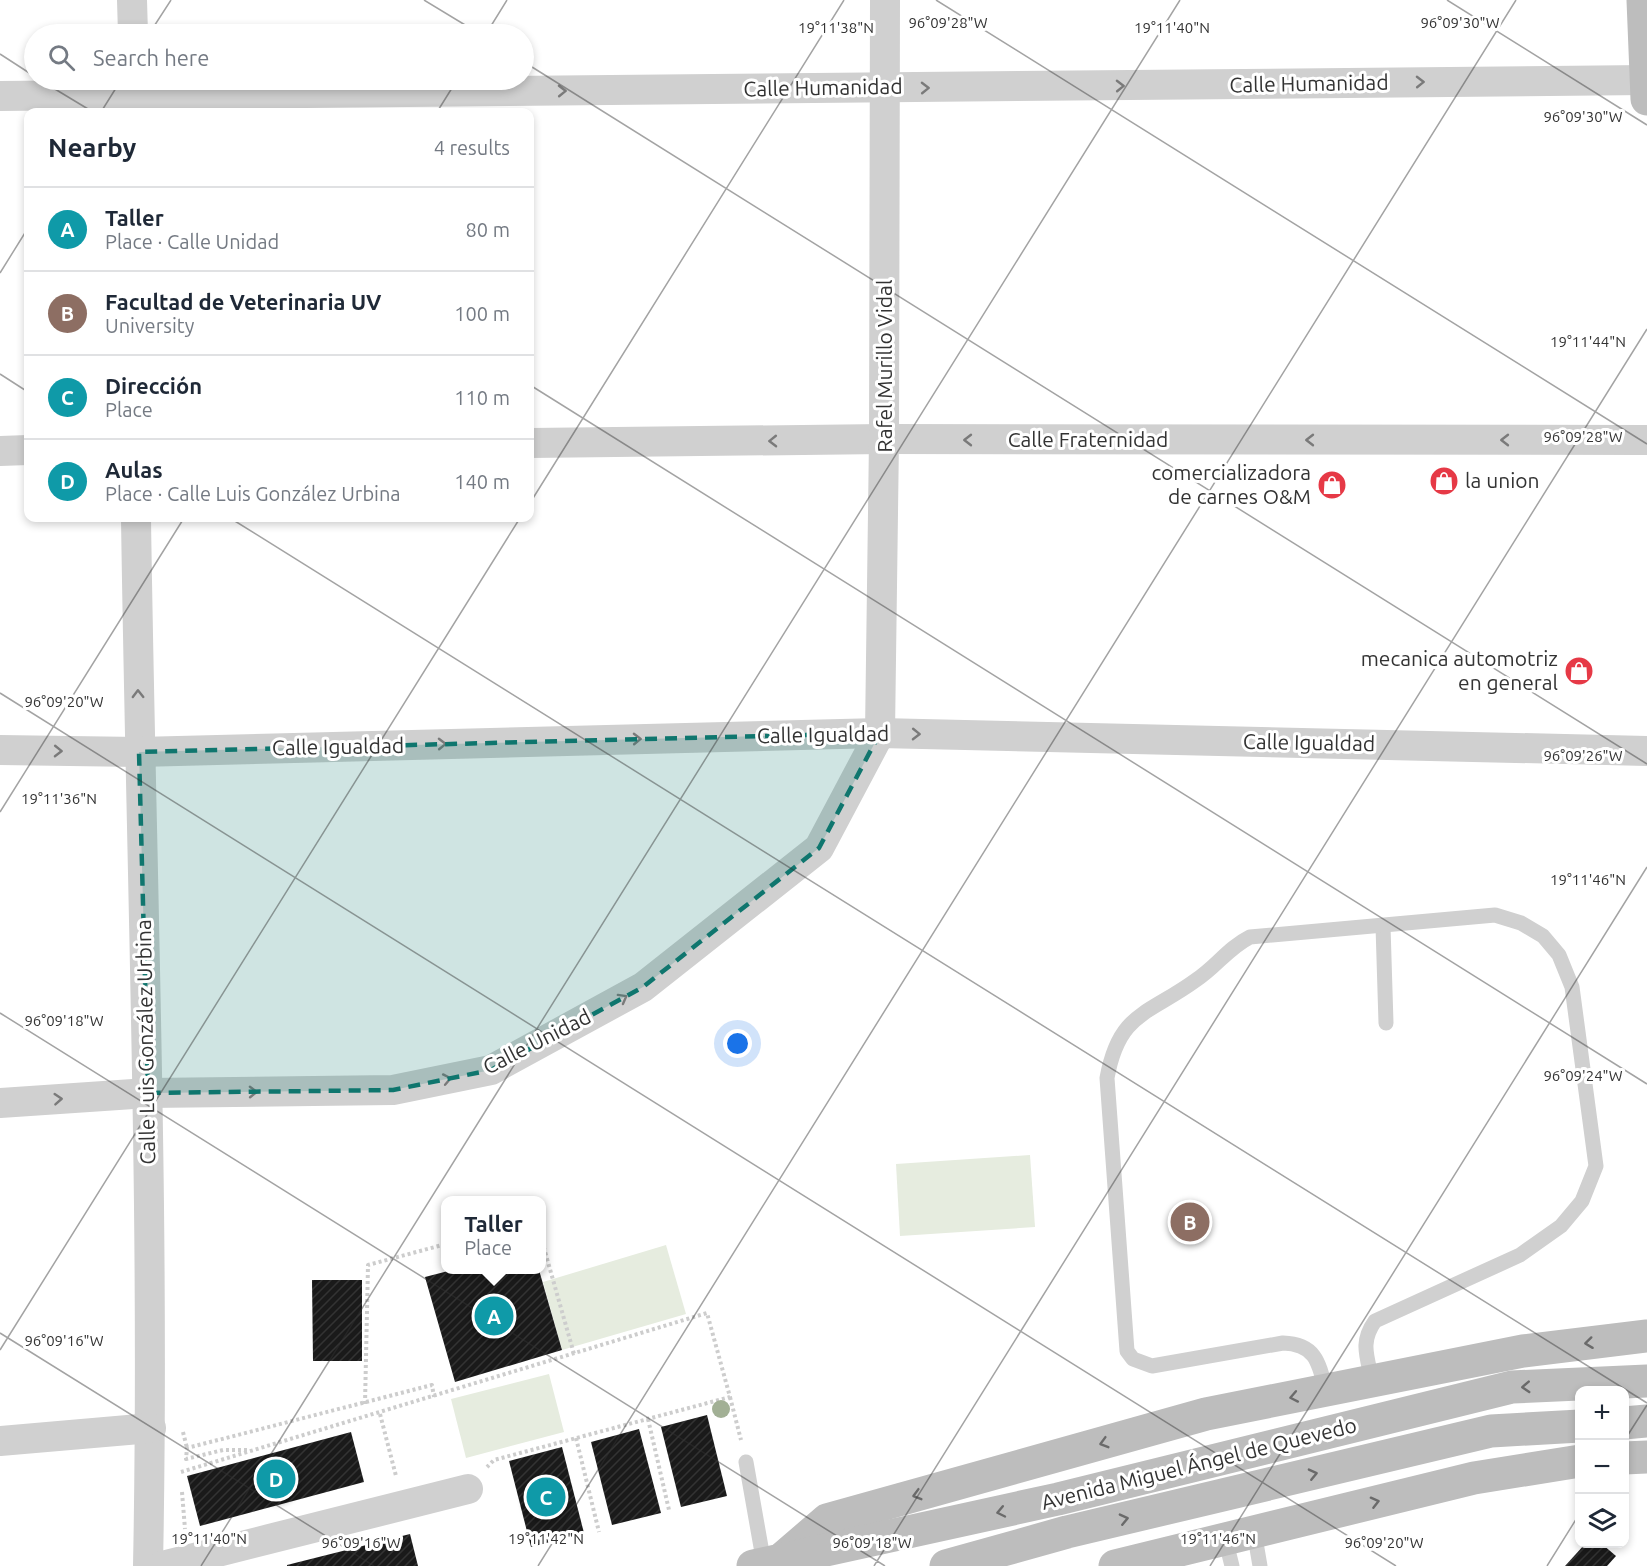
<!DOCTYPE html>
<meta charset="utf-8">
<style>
:root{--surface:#fff;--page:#f2f2f3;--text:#1f2937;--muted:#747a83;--line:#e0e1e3;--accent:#0b8043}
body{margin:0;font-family:Ubuntu,sans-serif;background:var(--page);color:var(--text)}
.controls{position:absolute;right:18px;bottom:18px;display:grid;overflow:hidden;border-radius:12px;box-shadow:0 3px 9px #0003}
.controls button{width:54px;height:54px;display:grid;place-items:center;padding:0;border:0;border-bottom:2px solid var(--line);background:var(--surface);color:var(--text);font:30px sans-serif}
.you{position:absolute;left:738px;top:1044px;width:21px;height:21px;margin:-15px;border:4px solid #fff;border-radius:50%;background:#1a73e8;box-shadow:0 0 0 9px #1a73e833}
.badge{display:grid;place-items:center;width:39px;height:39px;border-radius:50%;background:var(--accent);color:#fff;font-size:20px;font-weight:700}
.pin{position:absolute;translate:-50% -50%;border:3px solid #fff;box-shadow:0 2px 6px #0006}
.popup{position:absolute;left:441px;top:1196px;width:105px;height:78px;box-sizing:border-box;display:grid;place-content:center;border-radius:12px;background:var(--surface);filter:drop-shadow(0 2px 4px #0005);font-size:20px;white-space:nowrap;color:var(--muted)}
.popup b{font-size:22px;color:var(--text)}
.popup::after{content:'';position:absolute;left:50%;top:100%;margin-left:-12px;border:12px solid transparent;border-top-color:var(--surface)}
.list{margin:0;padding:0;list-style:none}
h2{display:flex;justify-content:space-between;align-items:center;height:78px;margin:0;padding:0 24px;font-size:26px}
h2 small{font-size:20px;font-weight:400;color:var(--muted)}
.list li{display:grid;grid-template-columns:39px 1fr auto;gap:18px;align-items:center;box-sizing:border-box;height:84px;padding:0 24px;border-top:2px solid var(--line)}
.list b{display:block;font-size:22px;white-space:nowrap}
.list p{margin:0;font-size:20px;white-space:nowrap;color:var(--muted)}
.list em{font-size:20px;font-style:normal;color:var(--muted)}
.icon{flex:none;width:33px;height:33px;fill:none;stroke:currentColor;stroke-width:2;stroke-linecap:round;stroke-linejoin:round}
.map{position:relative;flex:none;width:1647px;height:1566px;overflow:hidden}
.search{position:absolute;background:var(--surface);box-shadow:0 3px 9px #0003;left:24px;top:24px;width:510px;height:66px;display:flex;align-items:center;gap:15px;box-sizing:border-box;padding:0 21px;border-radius:33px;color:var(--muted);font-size:22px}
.panel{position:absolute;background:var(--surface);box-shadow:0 3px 9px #0003;left:24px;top:108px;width:510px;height:414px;border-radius:12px}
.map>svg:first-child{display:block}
</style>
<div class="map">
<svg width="1647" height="1566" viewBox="0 0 1647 1566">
<defs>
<pattern id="building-hatch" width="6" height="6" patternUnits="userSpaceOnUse" patternTransform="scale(1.5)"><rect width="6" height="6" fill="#1a1a1a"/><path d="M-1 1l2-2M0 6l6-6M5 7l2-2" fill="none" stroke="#333"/></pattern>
</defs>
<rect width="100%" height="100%" fill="#fff"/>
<!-- pitch -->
<g fill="#e6ecdf">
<path d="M1030,1155L1035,1227L900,1236L896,1164Z"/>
<path d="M666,1245L686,1314L562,1350L543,1282Z"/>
<path d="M549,1374L564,1432L466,1458L451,1399Z"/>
</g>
<!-- building -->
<g fill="url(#building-hatch)">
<path d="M452,1270H539L562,1350L455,1382L425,1277Z"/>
<path d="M312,1280H362V1361H313Z"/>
<path d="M707,1415L727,1496L681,1507L661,1427Z"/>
<path d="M639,1429L661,1513L612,1525L591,1442Z"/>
<path d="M351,1432L364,1482L200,1526L187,1476Z"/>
<path d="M562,1447L584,1533L531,1547L509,1461Z"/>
<path d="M410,1534L418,1566H287V1565Z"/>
<path d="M1585,1544H1602L1616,1556L1607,1566H1565Z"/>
</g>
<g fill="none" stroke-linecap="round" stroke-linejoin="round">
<!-- path -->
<g stroke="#cdcdcd" stroke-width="4" stroke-dasharray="3 3" stroke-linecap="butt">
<path d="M542,1241L574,1354"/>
<path d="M730,1397L741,1440"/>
<path d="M365,1404L368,1265L446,1244"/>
<path d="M380,1414L396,1476"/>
<path d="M648,1419L669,1510"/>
<path d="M183,1432L187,1448"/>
<path d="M576,1438L599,1532"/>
<path d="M247,1450H223L186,1459L187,1448L432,1385L434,1397"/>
<path d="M181,1472L707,1313L730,1397L494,1460L487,1467"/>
<path d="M182,1492L185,1529"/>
</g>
<!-- lane -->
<g stroke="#d0d0d0" stroke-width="15">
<path d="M1383,926L1386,1023"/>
<path d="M1326,1391C1319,1363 1316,1344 1283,1343L1152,1366L1133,1359L1127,1351L1107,1078C1119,1012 1148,1015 1196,980C1216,967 1228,948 1250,937L1495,915L1521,923L1543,936L1559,955L1572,987L1596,1166L1582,1201L1561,1226L1520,1255L1375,1321C1360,1342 1367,1356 1372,1380"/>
<path d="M746,1462L764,1564"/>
<path d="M1254,1531L1260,1566"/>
<path d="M1225,1538L1232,1566"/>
</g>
<!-- street -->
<g stroke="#d0d0d0" stroke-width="30">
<path d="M132,0L133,34"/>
<path d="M0,96L1646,80"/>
<path d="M530,443L884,439L1647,440"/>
<path d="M0,451L28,450"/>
<path d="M136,518C141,867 155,1217 148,1566"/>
<path d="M0,750L139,752L880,733L1647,751"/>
<path d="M0,1103L148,1093L393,1090L491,1070L643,987L819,848L880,733L884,439L885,0"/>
<path d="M0,1441L151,1428"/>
<path d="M162,1566L468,1489"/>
</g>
<!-- secondary -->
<g stroke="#bdbdbd" stroke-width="33">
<path d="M1643,0L1647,99"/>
<path d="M1624,1423L1647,1421"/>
<path d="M1624,1458L1647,1457"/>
<path d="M784,1557L827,1520L1206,1414L1523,1351L1647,1336"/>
<path d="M753,1566L1058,1499L1512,1387L1647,1381"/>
<path d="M946,1566L1067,1532L1491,1431L1580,1426"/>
<path d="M1115,1566L1474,1478L1580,1461"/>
</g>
</g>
<!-- trees -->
<circle fill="#a2b095" cx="721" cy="1409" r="9"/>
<!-- one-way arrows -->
<defs><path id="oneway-chevron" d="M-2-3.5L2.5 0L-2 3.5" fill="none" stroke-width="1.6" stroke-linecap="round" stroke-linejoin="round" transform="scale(1.5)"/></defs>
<g stroke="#7a7a7a">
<use href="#oneway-chevron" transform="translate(1420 82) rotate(-1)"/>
<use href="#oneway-chevron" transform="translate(1120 86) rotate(-1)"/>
<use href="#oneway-chevron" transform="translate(925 88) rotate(-1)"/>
<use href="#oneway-chevron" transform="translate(562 91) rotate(-1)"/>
<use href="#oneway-chevron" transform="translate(968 440) rotate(-180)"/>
<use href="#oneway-chevron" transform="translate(1310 440) rotate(-180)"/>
<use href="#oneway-chevron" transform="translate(1505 440) rotate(-180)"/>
<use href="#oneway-chevron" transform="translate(773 441) rotate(179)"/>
<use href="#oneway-chevron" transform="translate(138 694) rotate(-91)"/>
<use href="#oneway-chevron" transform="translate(916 734) rotate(1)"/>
<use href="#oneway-chevron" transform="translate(637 739) rotate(-1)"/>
<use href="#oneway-chevron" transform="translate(442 744) rotate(-1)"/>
<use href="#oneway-chevron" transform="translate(58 751) rotate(1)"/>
<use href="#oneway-chevron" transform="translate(623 998) rotate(-29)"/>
<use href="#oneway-chevron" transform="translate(447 1079) rotate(-11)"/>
<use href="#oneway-chevron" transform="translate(253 1092) rotate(-1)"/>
<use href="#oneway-chevron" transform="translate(58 1099) rotate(-4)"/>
</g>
<g stroke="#6a6a6a">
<use href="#oneway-chevron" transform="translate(1589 1343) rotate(173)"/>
<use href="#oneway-chevron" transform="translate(1526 1387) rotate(177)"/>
<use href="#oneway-chevron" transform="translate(1294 1397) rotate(169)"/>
<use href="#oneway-chevron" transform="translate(1104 1443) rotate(164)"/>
<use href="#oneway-chevron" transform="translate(1313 1474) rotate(-13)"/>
<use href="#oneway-chevron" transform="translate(917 1495) rotate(164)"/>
<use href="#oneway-chevron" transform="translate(1375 1502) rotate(-14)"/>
<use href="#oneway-chevron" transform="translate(1001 1512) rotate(168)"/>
<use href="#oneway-chevron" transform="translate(1124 1519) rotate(-13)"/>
</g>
<!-- marked area -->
<path fill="#0f766e" fill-opacity="0.2" stroke="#0f766e" stroke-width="4.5" stroke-dasharray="12 8" stroke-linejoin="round" d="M880,733L819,848L643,987L491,1070L393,1090L148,1093L139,752Z"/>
<!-- ticks -->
<path fill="none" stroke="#333" stroke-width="1.5" stroke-opacity="0.45" d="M424,0L480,34M936,0L1647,444M1447,0L1647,125M149,34L171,0M486,34L507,0M0,54L34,76M524,62L1647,764M40,80L93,112M101,112L121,80M437,112L457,80M0,273L28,228M0,374L28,392M530,385L1647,1084M530,503L844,0M230,518L1647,1403M0,693L1396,1566M0,812L184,518M0,1013L885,1566M0,1333L374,1566M0,1350L520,518M1624,1441L1647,1405M201,1566L1180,0M538,1566L1516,0M874,1566L1647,329M1210,1566L1647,867M1547,1566L1580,1513"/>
<!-- icons -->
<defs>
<g id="shop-disc" transform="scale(1.5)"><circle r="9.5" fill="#e63946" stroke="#fff"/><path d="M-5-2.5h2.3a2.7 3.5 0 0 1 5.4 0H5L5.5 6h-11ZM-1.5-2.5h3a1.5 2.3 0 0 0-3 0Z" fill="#fff"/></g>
</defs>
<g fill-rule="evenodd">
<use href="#shop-disc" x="1444" y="481"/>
<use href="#shop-disc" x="1332" y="485"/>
<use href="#shop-disc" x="1579" y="671"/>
</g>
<g text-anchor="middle" stroke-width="6" stroke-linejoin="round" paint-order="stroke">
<!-- street labels -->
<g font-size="21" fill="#333" stroke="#fff">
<text transform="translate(1309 84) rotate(-1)" y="7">Calle Humanidad</text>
<text transform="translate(823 88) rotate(-1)" y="7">Calle Humanidad</text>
<text transform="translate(885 366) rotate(-90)" y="7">Rafel Murillo Vidal</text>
<text x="1088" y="447">Calle Fraternidad</text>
<text transform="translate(823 735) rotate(-1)" y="7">Calle Igualdad</text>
<text transform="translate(1309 743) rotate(1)" y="7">Calle Igualdad</text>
<text transform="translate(338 747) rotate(-1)" y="7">Calle Igualdad</text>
<text transform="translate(146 1042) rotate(-91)" y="7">Calle Luis González Urbina</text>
<text transform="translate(537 1042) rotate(-27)" y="7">Calle Unidad</text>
<text transform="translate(1199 1464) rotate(-14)" y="7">Avenida Miguel Ángel de Quevedo</text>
</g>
<!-- poi labels -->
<g font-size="21" fill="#333" stroke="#fff" text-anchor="end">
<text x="1311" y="480">comercializadora<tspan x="1311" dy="24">de carnes O&amp;M</tspan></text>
<text x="1465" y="488" text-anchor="start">la union</text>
<text x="1558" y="666">mecanica automotriz<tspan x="1558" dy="24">en general</tspan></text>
</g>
</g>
<g font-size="15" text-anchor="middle" fill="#333" stroke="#fff" stroke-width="6" stroke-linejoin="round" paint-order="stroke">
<text x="1460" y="28">96°09'30"W</text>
<text x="948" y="28">96°09'28"W</text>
<text x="836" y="33">19°11'38"N</text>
<text x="1172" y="33">19°11'40"N</text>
<text x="1583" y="122">96°09'30"W</text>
<text x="1588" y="347">19°11'44"N</text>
<text x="1583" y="442">96°09'28"W</text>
<text x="64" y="707">96°09'20"W</text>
<text x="1583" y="761">96°09'26"W</text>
<text x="59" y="804">19°11'36"N</text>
<text x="1588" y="885">19°11'46"N</text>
<text x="64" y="1026">96°09'18"W</text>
<text x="1583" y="1081">96°09'24"W</text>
<text x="64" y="1346">96°09'16"W</text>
<text x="209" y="1544">19°11'40"N</text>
<text x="546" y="1544">19°11'42"N</text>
<text x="1218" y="1544">19°11'46"N</text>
<text x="361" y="1548">96°09'16"W</text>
<text x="872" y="1548">96°09'18"W</text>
<text x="1384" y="1548">96°09'20"W</text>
</g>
</svg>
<div class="controls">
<button>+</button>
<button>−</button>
<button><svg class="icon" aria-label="layers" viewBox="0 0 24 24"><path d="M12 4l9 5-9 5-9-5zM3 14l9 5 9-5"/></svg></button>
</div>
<div class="you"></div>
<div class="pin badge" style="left:494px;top:1316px;background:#0f9aa8">A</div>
<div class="popup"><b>Taller</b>Place</div>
<div class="pin badge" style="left:1190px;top:1222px;background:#8d6e63">B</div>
<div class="pin badge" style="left:546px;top:1497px;background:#0f9aa8">C</div>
<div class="pin badge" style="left:276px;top:1479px;background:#0f9aa8">D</div>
<div class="search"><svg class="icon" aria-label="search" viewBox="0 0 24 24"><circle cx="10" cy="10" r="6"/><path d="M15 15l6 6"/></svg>Search here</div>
<section class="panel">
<h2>Nearby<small>4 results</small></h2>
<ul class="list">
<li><span class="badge" style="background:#0f9aa8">A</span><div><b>Taller</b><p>Place · Calle Unidad</p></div><em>80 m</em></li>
<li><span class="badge" style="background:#8d6e63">B</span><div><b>Facultad de Veterinaria UV</b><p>University</p></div><em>100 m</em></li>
<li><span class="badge" style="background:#0f9aa8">C</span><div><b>Dirección</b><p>Place</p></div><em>110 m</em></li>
<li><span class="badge" style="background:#0f9aa8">D</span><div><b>Aulas</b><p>Place · Calle Luis González Urbina</p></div><em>140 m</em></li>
</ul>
</section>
</div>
